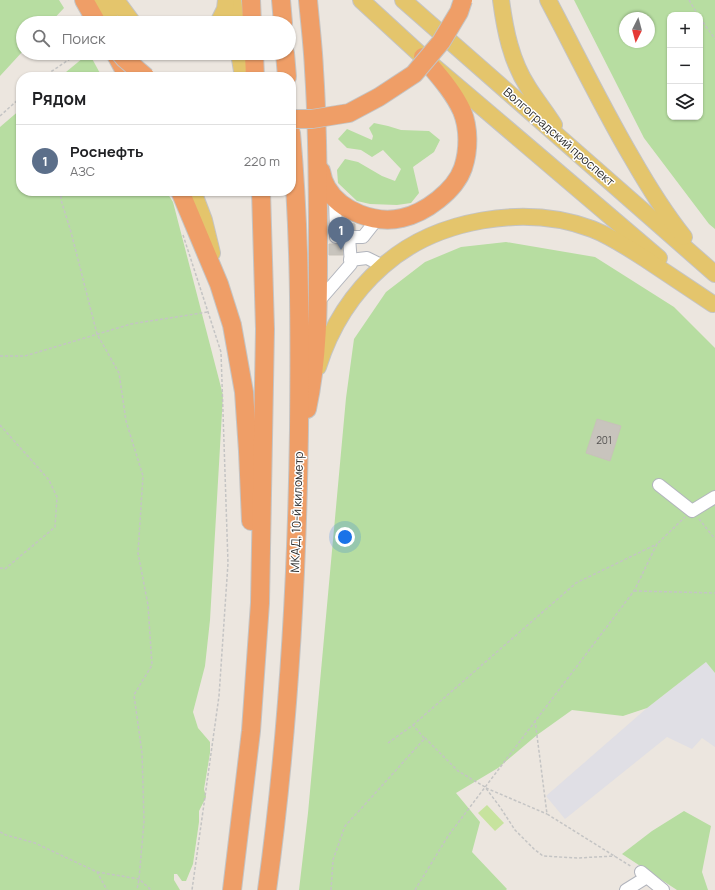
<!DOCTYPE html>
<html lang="ru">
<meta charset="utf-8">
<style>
:root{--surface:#fff;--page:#f2f2f2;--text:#202124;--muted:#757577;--line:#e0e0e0;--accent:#111827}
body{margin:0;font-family:Manrope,sans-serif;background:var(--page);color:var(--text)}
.controls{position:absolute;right:12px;top:12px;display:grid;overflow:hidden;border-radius:8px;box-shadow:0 1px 3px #0004}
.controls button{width:36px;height:36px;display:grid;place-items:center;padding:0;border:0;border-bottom:1px solid var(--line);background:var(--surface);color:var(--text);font:20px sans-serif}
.compass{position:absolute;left:619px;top:12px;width:36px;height:36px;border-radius:50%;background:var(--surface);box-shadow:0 1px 3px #0004;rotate:186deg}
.you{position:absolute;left:345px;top:537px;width:14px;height:14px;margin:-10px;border:3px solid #fff;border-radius:50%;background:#1a73e8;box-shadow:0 0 0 6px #1a73e833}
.badge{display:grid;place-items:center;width:26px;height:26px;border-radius:50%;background:var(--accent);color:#fff;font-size:13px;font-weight:700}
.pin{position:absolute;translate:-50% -33px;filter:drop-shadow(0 1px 2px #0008)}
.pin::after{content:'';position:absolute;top:21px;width:14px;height:12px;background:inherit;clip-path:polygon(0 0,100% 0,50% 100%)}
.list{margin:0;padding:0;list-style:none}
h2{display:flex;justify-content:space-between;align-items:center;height:52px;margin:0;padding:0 16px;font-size:17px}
h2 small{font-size:13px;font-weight:400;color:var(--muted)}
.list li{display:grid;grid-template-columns:26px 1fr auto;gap:12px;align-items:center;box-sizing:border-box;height:72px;padding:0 16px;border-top:1px solid var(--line)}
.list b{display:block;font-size:15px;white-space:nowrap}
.list p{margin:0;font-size:13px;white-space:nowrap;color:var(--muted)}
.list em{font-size:13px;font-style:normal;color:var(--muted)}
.icon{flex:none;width:22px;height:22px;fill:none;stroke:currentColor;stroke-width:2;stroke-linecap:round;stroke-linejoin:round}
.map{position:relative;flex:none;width:715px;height:890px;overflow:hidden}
.search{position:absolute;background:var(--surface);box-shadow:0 1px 3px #0004;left:16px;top:16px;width:280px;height:44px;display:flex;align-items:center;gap:10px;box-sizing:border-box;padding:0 14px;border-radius:22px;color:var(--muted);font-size:15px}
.panel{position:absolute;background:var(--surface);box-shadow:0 1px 3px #0004;left:16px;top:72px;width:280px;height:124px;border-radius:16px}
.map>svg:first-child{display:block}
</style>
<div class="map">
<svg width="715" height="890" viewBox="0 0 715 890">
<rect width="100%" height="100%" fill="#ece6df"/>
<!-- industrial -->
<path fill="#e0dfe5" d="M706,662L715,673V747L702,738L692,749L667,737L565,819L546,796L647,708Z"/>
<!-- green -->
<g fill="#b7dda1" fill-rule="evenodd">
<path d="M0,0H59L64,8L50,23H23V51L0,76Z"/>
<path d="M574,0H715V229L709,224L644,138ZM670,15H700V117H670ZM625,18H649V42H625Z"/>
<path d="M89,53L102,77H60Z"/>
<path d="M21,109V191H166L173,202L223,395L210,620L205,666L193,712L198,728L210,742V753L204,789L206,797L199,811V822L193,864L186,881H182L177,874H174V880L180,890H0V127Z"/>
<path d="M374,123L388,126L401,130L429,131L440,140L434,152L413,167L419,193L411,203L397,205L370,204L357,201L338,183L337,170L345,159L358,162L382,176L395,181L401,169L383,150L372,157L361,150L347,148L338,139L347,129L372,140L373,136L369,128Z"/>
<path d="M506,242L595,257L674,307L715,348V673L706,662L647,708L623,716L572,710L537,735L498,768L456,793L480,822L472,852L507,889L506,890H299L308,813L346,398L354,339L386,292L425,262L461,247Z"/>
<path d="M684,811L711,826L702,872L708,890H677L622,854L652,831Z"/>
</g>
<!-- pitch -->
<path fill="#c7e39e" d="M487,805L504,823L495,831L478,813Z"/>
<!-- building -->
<g fill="#c8c4bd" stroke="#c7c2b9">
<path d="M343,222L355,224V230H343Z"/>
<path d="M329,244H342L343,255H329Z"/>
<path d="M597,419L621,426L610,461L586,453Z"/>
</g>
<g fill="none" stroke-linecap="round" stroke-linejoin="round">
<!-- minor casing -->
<g stroke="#b2b5bd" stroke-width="14">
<g id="minor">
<path d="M349,237H363L378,218"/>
<path d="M350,260L367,258L383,266"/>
<path d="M318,302L351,264L349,237H336L335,197"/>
<path d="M659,485L692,511L715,497"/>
<path d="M641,872L663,890"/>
<path d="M626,890L647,877"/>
</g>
</g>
<!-- major casing -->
<g stroke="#c4c4c4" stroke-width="18">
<g id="major">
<path d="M101,0L112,23"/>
<path d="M116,0L133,23"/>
<path d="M233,0L236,23"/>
<path d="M361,0L423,57L659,258"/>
<path d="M403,0L715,274"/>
<path d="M501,0C505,30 511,61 528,87C536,100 546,112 554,125"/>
<path d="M548,0C576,53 602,107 632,158C648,186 664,212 684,237"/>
<path d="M218,23L225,9L226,0"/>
<path d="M239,53L243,77"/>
<path d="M193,191L204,220L212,253"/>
<path d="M318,367C330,329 352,293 383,266C436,219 525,204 592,229C613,237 631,250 650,262C671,276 692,290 713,304"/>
</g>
</g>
<!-- highway casing -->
<g stroke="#c4c4c4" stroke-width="20">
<g id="highway">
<path d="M84,0L97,23"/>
<path d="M251,0L252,23"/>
<path d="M281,0L283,23"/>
<path d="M115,53L128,77"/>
<path d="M254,53L255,77"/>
<path d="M285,53L287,77"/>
<path d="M321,171C322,177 324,183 327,188C341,212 376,224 402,218C425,213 455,191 463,168C469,150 469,128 462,111C453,91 437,74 423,57"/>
<path d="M180,191L219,284L232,325L244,392L248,451L251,521"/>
<path d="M307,409C319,354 318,298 318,243C318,185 318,127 314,70C313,46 310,23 308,0"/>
<path d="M232,890L251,731L260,603L265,329L261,191"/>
<path d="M267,890C288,737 297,584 299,430C300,331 300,231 291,133"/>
</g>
</g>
<!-- path -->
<g stroke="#c4c4c4" stroke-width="1.5" stroke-dasharray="3 2" stroke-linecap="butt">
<path d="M689,0L698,15"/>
<path d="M700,18L715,39"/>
<path d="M43,77L73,57L76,53"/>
<path d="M0,116L21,97"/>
<path d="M61,191V200L71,232L97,334L119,373L126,421L143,476L138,553L148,605L152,665L134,695L142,753L144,821L139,879L137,890"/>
<path d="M183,235L221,352L228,563L219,696L192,890"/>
<path d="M0,356H25L131,324L208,312"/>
<path d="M0,425L49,480L57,497L55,527L5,569L0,568"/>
<path d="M699,519L715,539"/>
<path d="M634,591L715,593"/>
<path d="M535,720L547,814L632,867"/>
<path d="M413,725L576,583L657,544"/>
<path d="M388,743L413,725L424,738"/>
<path d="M486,788L547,814"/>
<path d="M0,832L6,835L35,843L97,872L107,890"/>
<path d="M97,872L139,879L151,890"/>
<path d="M331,890L333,860L345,826L369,800L425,738L458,771L485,787L500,807L515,830L534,849L543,856L577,858L615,856"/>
<path d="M415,890L448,836L634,591L657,544L685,517"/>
</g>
<!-- minor -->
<use href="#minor" stroke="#fff" stroke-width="12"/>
<!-- major -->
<use href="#major" stroke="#e4c56c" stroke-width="16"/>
<!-- highway -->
<use href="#highway" stroke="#ef9e67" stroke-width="18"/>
<!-- highway-bridge casing -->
<g stroke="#c4c4c4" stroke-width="20" stroke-linecap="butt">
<g id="highway-bridge">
<path d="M120,53L125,59L146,77"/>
<path d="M291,119H312L349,113L379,97L414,74L441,42L459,12L463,0"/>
</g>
</g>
<!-- highway-bridge -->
<use href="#highway-bridge" stroke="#ef9e67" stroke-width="18"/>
</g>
<g text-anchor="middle" stroke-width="3" stroke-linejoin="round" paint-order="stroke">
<!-- number labels -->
<g font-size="10" fill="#525150">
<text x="604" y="444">201</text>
</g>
<!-- street labels -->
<g font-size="12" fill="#2b2b2b" stroke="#fff">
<text transform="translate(559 137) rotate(41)" y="4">Волгоградский проспект</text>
<text transform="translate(297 512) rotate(-88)" y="4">МКАД, 10-й километр</text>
</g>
</g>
</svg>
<div class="controls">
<button>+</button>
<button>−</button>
<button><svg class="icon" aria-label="layers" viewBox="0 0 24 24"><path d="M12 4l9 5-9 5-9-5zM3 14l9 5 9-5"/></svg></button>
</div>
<svg class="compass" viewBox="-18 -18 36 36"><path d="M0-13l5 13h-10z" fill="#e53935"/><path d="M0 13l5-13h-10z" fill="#757577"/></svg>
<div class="you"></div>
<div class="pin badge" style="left:341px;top:250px;background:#5c6f8a">1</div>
<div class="search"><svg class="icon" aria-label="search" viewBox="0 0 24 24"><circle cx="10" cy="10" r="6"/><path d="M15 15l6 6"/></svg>Поиск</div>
<section class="panel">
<h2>Рядом<small></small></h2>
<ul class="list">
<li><span class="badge" style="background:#5c6f8a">1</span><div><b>Роснефть</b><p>АЗС</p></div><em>220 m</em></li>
</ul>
</section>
</div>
